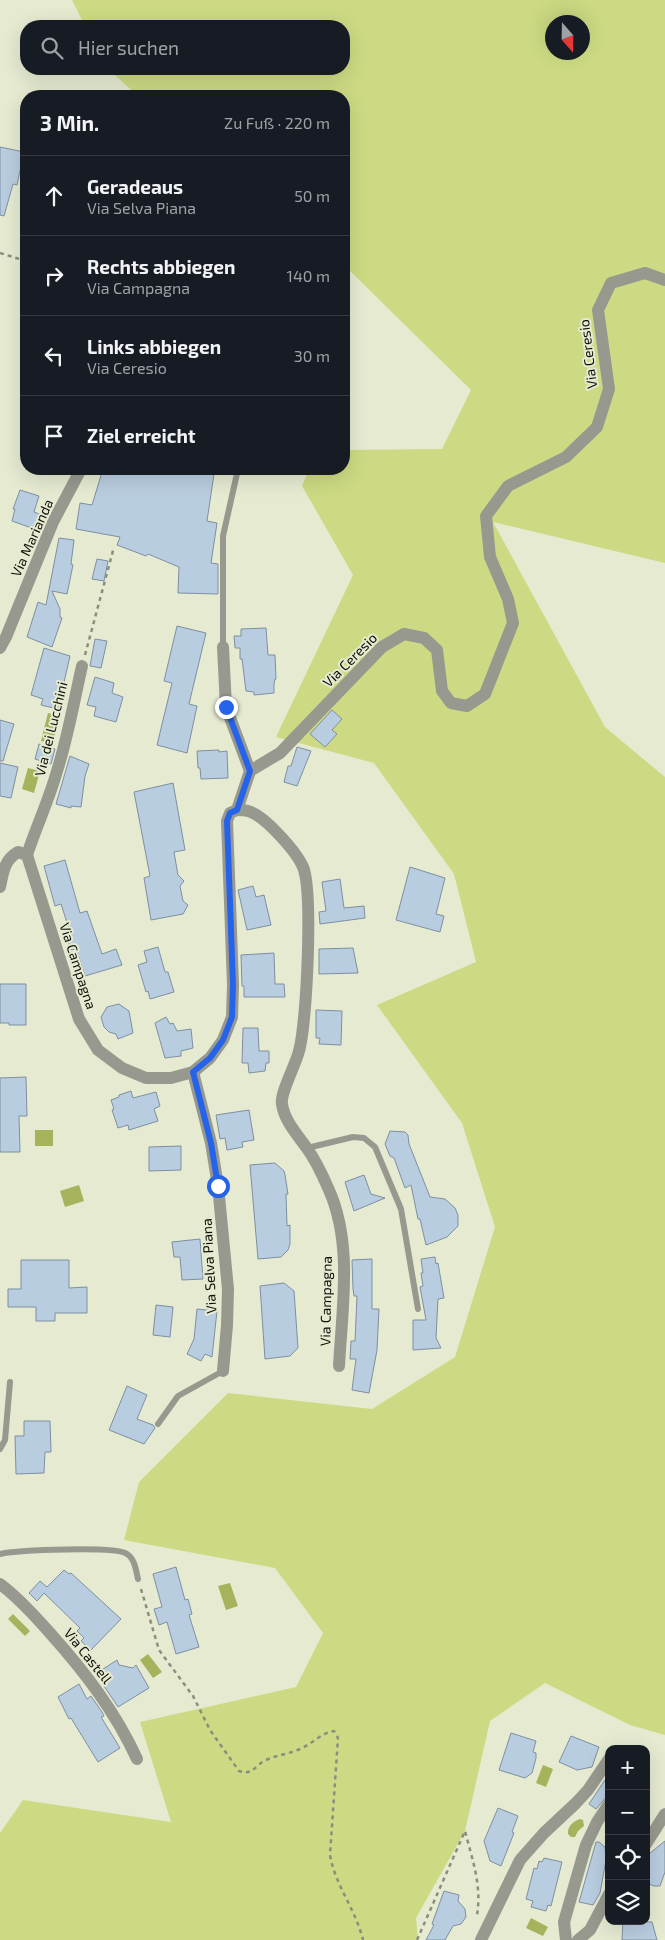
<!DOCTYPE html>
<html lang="de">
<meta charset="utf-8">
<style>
:root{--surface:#171b24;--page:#20242c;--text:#f1f3f6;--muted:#9ea1a6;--line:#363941}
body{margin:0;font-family:"Exo 2",sans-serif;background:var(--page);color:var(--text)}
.controls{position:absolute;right:15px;bottom:15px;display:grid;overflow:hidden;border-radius:10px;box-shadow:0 5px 20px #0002}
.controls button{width:45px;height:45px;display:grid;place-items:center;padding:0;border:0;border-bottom:1px solid var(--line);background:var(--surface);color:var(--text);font:25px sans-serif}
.compass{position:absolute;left:545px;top:15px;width:45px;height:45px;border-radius:50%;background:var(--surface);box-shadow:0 5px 20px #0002;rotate:160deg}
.stop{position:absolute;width:15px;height:15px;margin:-11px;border:4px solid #2563eb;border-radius:50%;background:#fff}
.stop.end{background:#2563eb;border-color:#fff;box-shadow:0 1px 5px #0008}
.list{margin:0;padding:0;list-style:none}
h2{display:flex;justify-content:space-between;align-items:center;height:65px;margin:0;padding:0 20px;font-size:21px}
h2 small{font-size:16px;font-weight:400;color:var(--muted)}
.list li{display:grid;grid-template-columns:32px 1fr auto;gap:15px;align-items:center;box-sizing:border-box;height:80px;padding:0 20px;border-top:1px solid var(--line)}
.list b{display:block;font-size:19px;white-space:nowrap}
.list p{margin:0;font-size:16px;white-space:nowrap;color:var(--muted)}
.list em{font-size:16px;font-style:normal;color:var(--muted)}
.icon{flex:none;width:28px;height:28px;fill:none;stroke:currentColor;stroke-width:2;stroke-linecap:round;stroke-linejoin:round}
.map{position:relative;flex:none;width:665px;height:1940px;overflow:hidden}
.search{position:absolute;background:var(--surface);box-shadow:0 5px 20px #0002;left:20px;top:20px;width:330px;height:55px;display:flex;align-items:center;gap:12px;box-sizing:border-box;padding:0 18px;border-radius:20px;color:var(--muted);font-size:19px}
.panel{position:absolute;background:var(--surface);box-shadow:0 5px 20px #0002;left:20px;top:90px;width:330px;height:385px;border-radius:20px}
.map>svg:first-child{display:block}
</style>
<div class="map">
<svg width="665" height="1940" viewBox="0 0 665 1940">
<rect width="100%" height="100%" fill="#e5ead1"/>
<!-- green -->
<path fill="#cdda83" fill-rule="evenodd" d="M72,0H665V563L493,522L605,727L665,777V1735L630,1725L545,1683L490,1721L465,1831L416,1918L418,1940H0V1833L23,1800L171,1822L140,1722L296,1687L323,1633L275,1568L124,1540L139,1482L228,1393L372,1409L455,1357L495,1227L462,1123L377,1005L476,962L454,874L374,763L276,737L353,575L302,486L309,469H344V450L442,449L471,390L344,265V96H138L108,69H344V26H85ZM552,22H582V52H552Z"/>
<!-- water -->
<g fill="#a7b25c">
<path d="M48,713L60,716L52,744L41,741Z"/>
<path d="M28,768L40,771L34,793L22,789Z"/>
<rect x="35" y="1130" width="18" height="16"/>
<path d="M79,1185L84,1201L65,1207L60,1191Z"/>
<path d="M230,1583L238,1606L226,1610L218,1586Z"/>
<path d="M13,1614L30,1631L25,1636L8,1619Z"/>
<path d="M148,1654L162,1672L153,1678L140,1660Z"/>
<path d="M543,1765L553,1769L546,1787L536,1783Z"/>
<path d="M580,1819L583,1820L584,1826L578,1831L575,1837H571L568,1834C567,1827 573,1821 580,1819Z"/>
<path d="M531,1918L548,1927L543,1936L526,1928Z"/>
</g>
<!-- building -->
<g fill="#b9cde0" stroke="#7d90a1">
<path d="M0,147L24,152L17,185L13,184L4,216L0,215Z"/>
<path d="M103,469H178L214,474L207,521L217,523L211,563L218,564V594L178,593L179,567L148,554L146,556L117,545L120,537L76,529L80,503L92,505Z"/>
<path d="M20,490L39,496L34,512L47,517L40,531L12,521L15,509H13Z"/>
<path d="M59,538L74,540L71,564L73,565L67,594L52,591L60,609V617L62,618L52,647L27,637L38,602L46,605Z"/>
<path d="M97,559L108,561L104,581L92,579Z"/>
<path d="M177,626L206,633L189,704L197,706L187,753L157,745L172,683L164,681Z"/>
<path d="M266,628L268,655H275L276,679H275L274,684V693L254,695V692L246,691L242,659H240V648H235L234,636H241V629Z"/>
<path d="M95,639L107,641L101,668L90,666Z"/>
<path d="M44,648L70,656L58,709L41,705L43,699L31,695Z"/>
<path d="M95,677L114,683L112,693L123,697L116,722L94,716L96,707L87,705Z"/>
<path d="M332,710L342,719L332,730L337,734L325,747L310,734Z"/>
<path d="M0,720L14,724L3,761H0Z"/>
<path d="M39,744L55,749L51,764L35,759Z"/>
<path d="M297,747L311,751L297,786L284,782L288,766H291Z"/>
<path d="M219,750V752L227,751L228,778L201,779L200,768H198L197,751Z"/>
<path d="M70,756L89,764L85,776L81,807L71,806V808L56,804Z"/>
<path d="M0,763L18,767L11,798L0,796Z"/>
<path d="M173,783L185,850L174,852L178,875L184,881L180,886L183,901L188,905L183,914L151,920L144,878L150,876L134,792Z"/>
<path d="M65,860L80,913L87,911L102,954L116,949L122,965L85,976L76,949L71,950L65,933L70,932L61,904L55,906L44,866Z"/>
<path d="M410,867L445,878L436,914L444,916L440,932L396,920Z"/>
<path d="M340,879L344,908L364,906L365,918L320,924L319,912L326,911L322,882Z"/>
<path d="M253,886L256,897L264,895L271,925L247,930L238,890Z"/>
<path d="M158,947L165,972H168L174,992L150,999L148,991L146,992L138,965L147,962L144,951Z"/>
<path d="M353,948L358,973L319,974V949Z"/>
<path d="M274,953L275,984H284L285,997H244V986H242L241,955Z"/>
<path d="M0,984H26V1025H9V1023H0Z"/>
<path d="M119,1004L129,1011L133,1033L118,1039L116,1034L109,1032L104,1027L101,1017L107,1007Z"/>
<path d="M316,1010L342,1011L341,1045L319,1044L320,1038H316Z"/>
<path d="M166,1017L170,1024L173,1023L177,1031L191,1029L193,1048L181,1051V1056L165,1058L155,1023Z"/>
<path d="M243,1028H258L259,1051H269V1063H266L265,1071L249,1073L248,1063H242Z"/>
<path d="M26,1077L27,1116H19L20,1152H0V1078Z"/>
<path d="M131,1091L133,1098L156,1092L160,1106L154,1109L158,1121L129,1130L128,1125L118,1128L112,1110L114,1109L111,1100L119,1097V1095Z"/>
<path d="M249,1110L254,1140L242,1142L243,1147L227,1150L225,1138L220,1139L216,1115Z"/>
<path d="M390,1131L405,1132L408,1135L409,1144L430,1197L445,1199L455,1208L458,1215V1226L447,1237L426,1245L420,1219H418L411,1185L405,1188L394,1158L390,1156L385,1144Z"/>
<path d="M181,1146V1170L149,1171V1147Z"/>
<path d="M275,1163L284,1171L285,1175L288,1194H286L287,1226L290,1225V1244L288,1250L281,1257L258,1259L250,1165Z"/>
<path d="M364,1175L371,1194L385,1198L354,1211L345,1182Z"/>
<path d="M200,1239L203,1279L182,1280L180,1257H174L172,1242Z"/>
<path d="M435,1257L436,1264L438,1263L444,1298L438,1299L436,1338L441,1348L413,1350V1320H426L420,1287L423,1286L421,1273H423L421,1259Z"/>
<path d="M372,1259V1309H379L377,1350L369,1393L352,1390L356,1359H350L351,1341H355L357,1296H354L353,1289L352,1260Z"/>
<path d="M21,1260H69V1288L87,1287V1313H55V1321H36V1307H8V1289H21Z"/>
<path d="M284,1283L294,1291L298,1348L290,1356L265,1359L260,1286Z"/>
<path d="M156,1305L173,1307L170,1337L153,1335Z"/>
<path d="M197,1309L217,1311L212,1357L205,1354L201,1361L187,1354L194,1339Z"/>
<path d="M127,1386L147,1395L137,1419L153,1425L155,1428L144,1444L109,1430Z"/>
<path d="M24,1421H50L51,1452H45L44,1473L16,1474L15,1436H24Z"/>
<path d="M176,1567L185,1600L188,1599L192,1614L189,1615L199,1647L176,1654L167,1622L159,1625L154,1609L162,1607L153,1574Z"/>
<path d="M64,1570L69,1574L71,1573L121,1619L91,1650L81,1641L84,1638L77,1631L80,1628L44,1593L37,1601L29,1593L40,1581L47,1587Z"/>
<path d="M117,1660L119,1665L133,1668L136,1665L149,1688L118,1707L104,1686L107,1683L100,1671Z"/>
<path d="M79,1684L87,1699L91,1696L102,1712L104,1716L101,1717L120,1748L98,1762L71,1718L69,1719L58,1697Z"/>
<path d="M511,1733L536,1741L533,1752L536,1753V1758L532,1773L525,1778L499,1770Z"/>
<path d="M571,1736L599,1747L592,1767L577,1770L559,1762Z"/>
<path d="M609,1774V1794L596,1809L589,1804Z"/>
<path d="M498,1808L518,1816L512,1832L514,1833L501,1866L490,1861L484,1841Z"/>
<path d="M665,1841V1872L660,1886H654L646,1883L649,1854Z"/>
<path d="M596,1842H599L605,1847L606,1860L600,1893L593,1905L579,1902Z"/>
<path d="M544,1858L562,1862L551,1906L548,1905L546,1911L531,1907L533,1901L526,1899L534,1868L537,1869L539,1861L542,1862Z"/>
<path d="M444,1891L459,1895L458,1901L465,1909L466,1917L461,1924L453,1926L445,1940H426L434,1925L432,1924Z"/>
<path d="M623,1921L652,1922L657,1940H622Z"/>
</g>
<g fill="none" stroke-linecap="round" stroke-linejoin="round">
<!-- path -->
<g stroke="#8a8e7c" stroke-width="2.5" stroke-dasharray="4 4" stroke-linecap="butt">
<path d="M0,253L26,261"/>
<path d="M85,655L114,547"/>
<path d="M141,1589L159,1650L193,1696L210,1730L239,1771C253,1776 255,1765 266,1760C277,1755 289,1754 300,1749C312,1744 321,1733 334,1731L338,1738L330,1855C335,1885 356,1910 363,1940"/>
<path d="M417,1940L465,1831C472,1859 482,1885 477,1915"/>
</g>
<!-- service -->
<g stroke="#97998f" stroke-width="6">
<path d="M223,647V536L238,469"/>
<path d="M307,1148L353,1137L364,1138L375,1147L401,1209L418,1309"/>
<path d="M158,1424L178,1396L223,1371"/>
<path d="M0,1449L5,1440L10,1382"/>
<path d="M0,1554C18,1550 116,1546 127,1554C135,1559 136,1571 138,1579"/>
</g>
<!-- minor -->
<g stroke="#97998f" stroke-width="12">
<path d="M223,647L226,707L250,771L280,753L382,647L404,634L424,638L437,650L442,691L451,703L467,706L485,694L513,623L508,599L490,557L486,516L508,486L566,457L597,427L609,389L598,310L611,283L645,273L665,280"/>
<path d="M0,648L6,637L53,522L81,469"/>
<path d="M237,810C240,810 245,810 248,811C264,815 296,851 303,867C313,891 307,1023 299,1051C296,1064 280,1093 282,1104C284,1120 297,1134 306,1147C315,1159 323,1176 329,1190C353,1244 342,1308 339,1366"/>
<path d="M27,855C36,827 49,800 57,771C68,737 74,701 82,666"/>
<path d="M0,887C3,873 4,860 18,852L27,855L79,1019L98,1050L122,1068L146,1078H171L193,1072L210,1058L223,1040L232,1017L233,985L227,821L230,813L237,810L250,771"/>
<path d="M193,1072L211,1143L218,1186L228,1289L227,1325L223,1371"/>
<path d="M0,1584C18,1597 35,1616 50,1633C84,1671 115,1711 137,1759"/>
<path d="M646,1844L665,1814"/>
<path d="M481,1940L520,1860L544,1833L576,1803L588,1790L609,1759"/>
<path d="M566,1940L564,1922L586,1845L597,1822L609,1804"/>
<path d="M578,1940L590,1930L609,1894"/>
</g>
</g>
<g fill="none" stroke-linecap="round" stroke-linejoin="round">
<!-- route -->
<path stroke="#2563eb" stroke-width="6" d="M218,1186L211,1143L193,1072L210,1058L223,1040L232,1017L233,985L227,821L230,813L237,810L250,771L226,707"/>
</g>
<g text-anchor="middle" stroke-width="4" stroke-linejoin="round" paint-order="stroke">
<!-- street labels -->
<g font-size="14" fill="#0e1007" stroke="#e5ead1">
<text transform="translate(588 354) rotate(-97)" y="5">Via Ceresio</text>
<text transform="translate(32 538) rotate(-66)" y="5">Via Marianda</text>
<text transform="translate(350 660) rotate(-45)" y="5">Via Ceresio</text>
<text transform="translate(51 729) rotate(-76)" y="5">Via dei Lucchini</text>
<text transform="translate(78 966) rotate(72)" y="5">Via Campagna</text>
<text transform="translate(209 1266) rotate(-93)" y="5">Via Selva Piana</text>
<text transform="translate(326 1301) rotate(-89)" y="5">Via Campagna</text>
<text transform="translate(88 1656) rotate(51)" y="5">Via Castell</text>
</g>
</g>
</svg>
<div class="controls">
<button>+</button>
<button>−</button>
<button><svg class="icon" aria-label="locate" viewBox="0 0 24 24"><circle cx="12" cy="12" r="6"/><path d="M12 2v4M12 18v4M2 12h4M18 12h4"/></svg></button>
<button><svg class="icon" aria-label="layers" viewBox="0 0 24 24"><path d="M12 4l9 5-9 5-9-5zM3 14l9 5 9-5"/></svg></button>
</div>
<svg class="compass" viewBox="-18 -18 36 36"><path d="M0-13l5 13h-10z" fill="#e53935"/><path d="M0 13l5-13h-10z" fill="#9ea1a6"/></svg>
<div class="stop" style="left:218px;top:1186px"></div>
<div class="stop end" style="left:226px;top:707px"></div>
<div class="search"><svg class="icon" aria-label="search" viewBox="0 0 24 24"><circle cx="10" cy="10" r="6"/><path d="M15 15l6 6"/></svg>Hier suchen</div>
<section class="panel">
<h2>3 Min.<small>Zu Fuß · 220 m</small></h2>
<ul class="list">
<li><svg class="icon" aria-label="ahead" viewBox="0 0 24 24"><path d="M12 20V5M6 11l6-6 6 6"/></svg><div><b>Geradeaus</b><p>Via Selva Piana</p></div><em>50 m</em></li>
<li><svg class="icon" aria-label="right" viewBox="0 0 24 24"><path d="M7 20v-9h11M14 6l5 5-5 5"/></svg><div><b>Rechts abbiegen</b><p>Via Campagna</p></div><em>140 m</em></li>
<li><svg class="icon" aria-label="left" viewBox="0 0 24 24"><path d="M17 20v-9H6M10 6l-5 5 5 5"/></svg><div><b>Links abbiegen</b><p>Via Ceresio</p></div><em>30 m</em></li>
<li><svg class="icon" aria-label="arrive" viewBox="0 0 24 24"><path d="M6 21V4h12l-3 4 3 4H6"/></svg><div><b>Ziel erreicht</b></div></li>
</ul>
</section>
</div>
